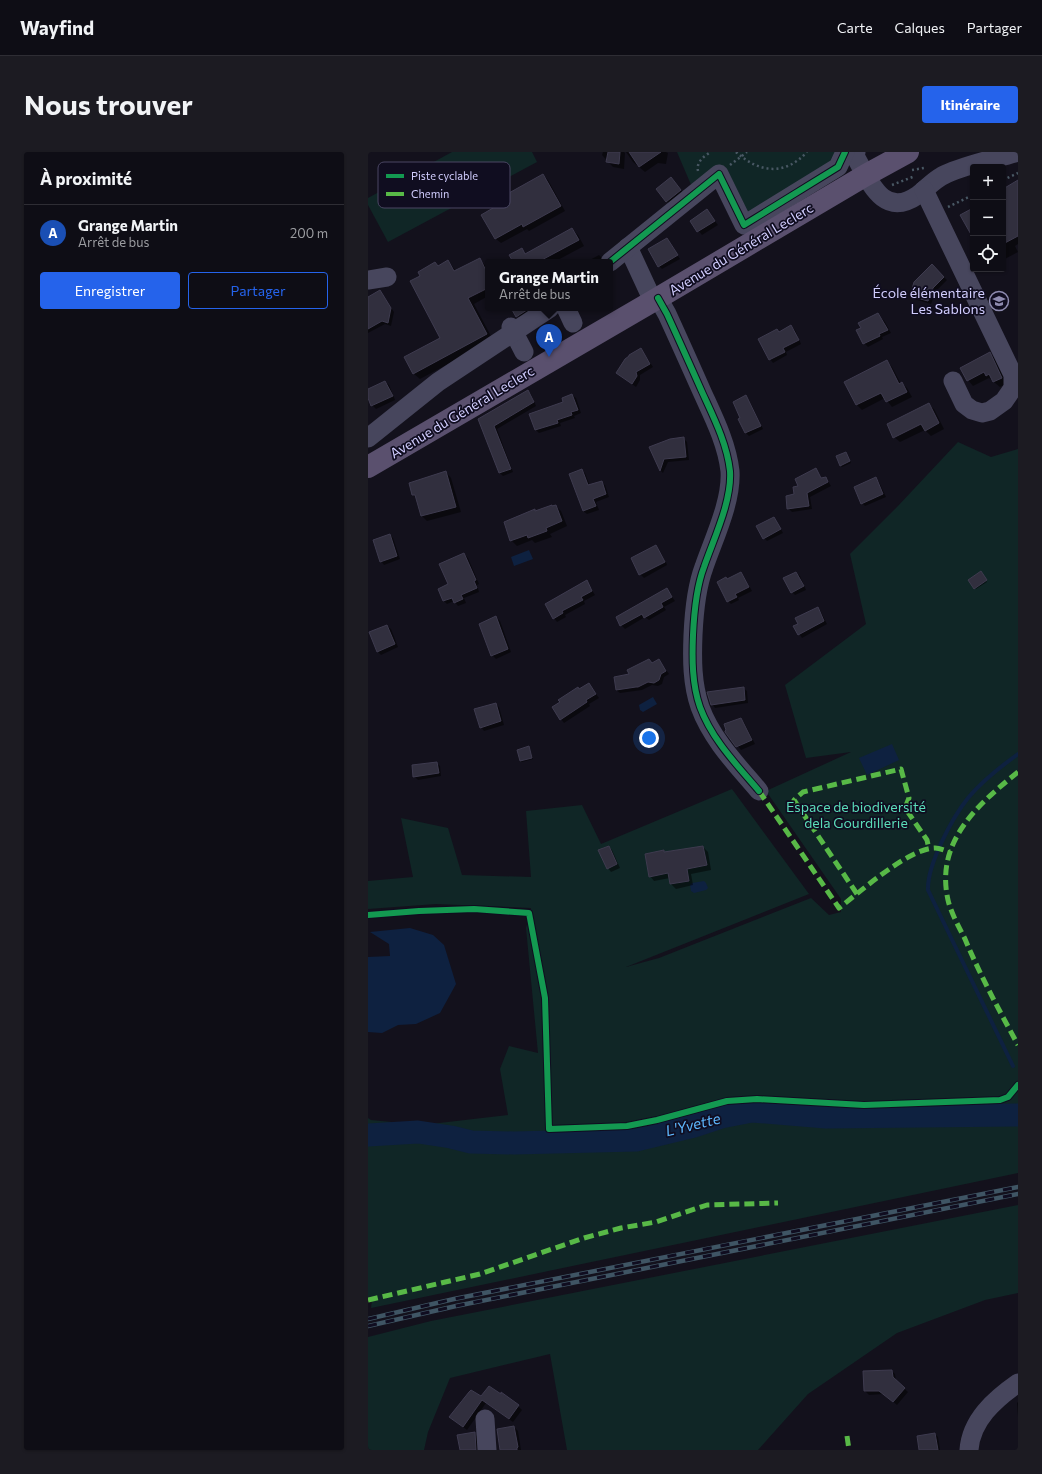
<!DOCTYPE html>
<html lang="fr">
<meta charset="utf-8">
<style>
:root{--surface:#0e0d15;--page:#1c1b22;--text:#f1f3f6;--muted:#9b9ca0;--line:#2e2d34;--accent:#2563eb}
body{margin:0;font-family:Commissioner,sans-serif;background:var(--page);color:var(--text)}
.controls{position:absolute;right:12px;top:12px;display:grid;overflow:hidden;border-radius:4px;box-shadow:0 1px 3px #0004}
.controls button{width:36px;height:36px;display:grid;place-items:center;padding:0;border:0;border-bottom:1px solid var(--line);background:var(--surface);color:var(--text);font:20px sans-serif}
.you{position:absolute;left:281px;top:586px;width:14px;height:14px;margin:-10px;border:3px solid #fff;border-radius:50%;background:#1a73e8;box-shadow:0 0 0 6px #1a73e833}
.badge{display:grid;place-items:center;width:26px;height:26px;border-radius:50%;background:var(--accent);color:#fff;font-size:13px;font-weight:700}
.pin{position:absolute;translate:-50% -33px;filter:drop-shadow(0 1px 2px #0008)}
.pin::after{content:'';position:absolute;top:21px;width:14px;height:12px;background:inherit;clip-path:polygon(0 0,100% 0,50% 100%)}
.popup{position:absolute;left:117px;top:107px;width:128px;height:52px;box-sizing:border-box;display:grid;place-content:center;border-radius:4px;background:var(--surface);filter:drop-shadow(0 1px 3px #0005);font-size:13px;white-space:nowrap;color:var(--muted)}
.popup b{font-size:15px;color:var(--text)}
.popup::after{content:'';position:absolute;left:50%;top:100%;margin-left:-8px;border:8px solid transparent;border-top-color:var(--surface)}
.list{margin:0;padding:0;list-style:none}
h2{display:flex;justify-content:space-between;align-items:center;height:52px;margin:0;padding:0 16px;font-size:17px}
h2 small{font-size:13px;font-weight:400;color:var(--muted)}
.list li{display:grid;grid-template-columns:26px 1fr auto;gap:12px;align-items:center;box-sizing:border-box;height:56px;padding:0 16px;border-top:1px solid var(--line)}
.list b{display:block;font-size:15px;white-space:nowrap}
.list p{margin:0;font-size:13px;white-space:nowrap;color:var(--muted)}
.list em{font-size:13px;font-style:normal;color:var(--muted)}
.actions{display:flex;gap:8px;padding:12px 16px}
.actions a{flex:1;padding:9px 0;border:1px solid var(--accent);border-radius:4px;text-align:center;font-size:14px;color:var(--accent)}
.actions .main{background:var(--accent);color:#fff}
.icon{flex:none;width:22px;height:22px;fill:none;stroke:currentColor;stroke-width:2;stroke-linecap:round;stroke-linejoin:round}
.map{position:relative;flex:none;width:650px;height:1298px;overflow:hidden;border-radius:4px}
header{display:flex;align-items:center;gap:24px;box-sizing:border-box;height:56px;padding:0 20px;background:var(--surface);border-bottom:1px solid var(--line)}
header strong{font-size:19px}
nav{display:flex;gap:22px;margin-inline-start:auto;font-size:14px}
.intro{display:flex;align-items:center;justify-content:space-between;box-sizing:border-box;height:96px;padding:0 24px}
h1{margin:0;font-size:28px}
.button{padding:10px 18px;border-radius:4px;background:var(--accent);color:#fff;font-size:14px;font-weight:700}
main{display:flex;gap:24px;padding:0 24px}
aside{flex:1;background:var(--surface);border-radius:4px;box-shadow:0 1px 3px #0004}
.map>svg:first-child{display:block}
</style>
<header>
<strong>Wayfind</strong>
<nav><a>Carte</a><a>Calques</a><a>Partager</a></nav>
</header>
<div class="intro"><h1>Nous trouver</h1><a class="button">Itinéraire</a></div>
<main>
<aside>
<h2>À proximité<small></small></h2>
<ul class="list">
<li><span class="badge" style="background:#1a4fb4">A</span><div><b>Grange Martin</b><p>Arrêt de bus</p></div><em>200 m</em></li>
</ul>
<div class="actions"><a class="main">Enregistrer</a><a>Partager</a></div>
</aside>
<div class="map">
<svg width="650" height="1298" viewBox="0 0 650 1298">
<rect width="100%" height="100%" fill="#13111c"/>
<!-- green -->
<g fill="#102626" fill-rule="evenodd">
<path d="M84,0H164L169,10L20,90L0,53V46Z"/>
<path d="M309,0H473L468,8L379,68L352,14L324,35Z"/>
<path d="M590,290L623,305L650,297V1021L3,1156L4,1148H0V966L3,968L54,973L140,963L132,917L141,894L170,901L158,776L163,756L68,752L0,757V729L45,725L33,666L80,676L94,723L163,725L158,659L214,653L233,692L364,637L441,742L258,815L291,806L443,746L461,763L473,760V747L398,639L483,600L438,606L417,533L498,472L482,402L529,355ZM241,694L249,712L244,714L235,696ZM335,694L339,713L319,717L321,729L302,732L300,721L281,725L277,702L296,698L297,706L302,699L310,698L312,703Z"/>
<path d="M650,1053V1141L617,1148L529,1181L440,1242L390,1298H199L182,1202L82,1226L60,1280L56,1298H0V1185L63,1169Z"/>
</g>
<!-- water -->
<g fill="#0e2140">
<path d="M161,398L165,407L146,414L143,405Z"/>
<path d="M285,545L289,552L275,560L272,558L271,553Z"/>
<path d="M524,592L531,608L499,623L491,606Z"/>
<path d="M336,729L338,731L340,736L338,738L326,741L323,739L322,733L324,731Z"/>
<path d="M42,776L65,783L76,793L88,832L72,861L48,872L30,873L14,881L0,880V805L22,804L21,792L2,780Z"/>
</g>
<!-- shadow -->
<g fill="#0007">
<path d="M235,0H256L257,1L256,17L245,15L234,3Z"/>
<path d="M258,0H298L300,1L298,12L290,11L277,20L265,10Z"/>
<path d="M175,23L180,28L197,59L161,79L159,77L133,91L128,87L115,63Z"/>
<path d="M306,30L316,42L302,53L299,49Z"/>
<path d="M650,31V92L647,94L650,100L635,108V38Z"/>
<path d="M339,59L350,73L334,83L323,69Z"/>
<path d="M204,77L210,83L216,94L186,110H146L153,97L158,102Z"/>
<path d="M299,87L312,107L294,117L291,114Z"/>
<path d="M231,103L238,110H218Z"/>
<path d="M111,107L117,113L120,118V144L106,152L125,188L52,227L46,222L37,206L73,186L54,124L67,111L71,115L80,109L88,119Z"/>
<path d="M564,114L579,128L568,139L563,152L546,147L543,144Z"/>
<path d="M12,139L26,160L23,174L17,172L0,181V146Z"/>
<path d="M144,156H176L155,170Z"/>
<path d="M510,162L517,170L523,181L514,185L515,187L500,195L496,191L490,179Z"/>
<path d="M423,175L427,178L433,192L418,200L419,203L405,211L402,207L411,180Z"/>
<path d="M273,197L285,215L272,223V228L268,235L253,224Z"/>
<path d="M622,201L627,207L639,231L632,235L621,226L605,234L600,228Z"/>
<path d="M519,209L524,215L533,232L534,231L539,236L544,245L524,255L517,246L494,258L489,253L478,230Z"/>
<path d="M17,230L21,233L27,248L8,257L4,253L0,244V238Z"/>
<path d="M160,239L163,242L168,254L129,277L145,320L135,324L132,321L111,267Z"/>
<path d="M204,243L208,246L213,261L206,264L207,266L192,271L193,274L171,281L168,278L162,263L197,251Z"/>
<path d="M378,244L381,248L395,277L381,284L378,281L371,267L374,266Z"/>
<path d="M560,252L566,257L576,277L563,284L557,278L532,290L526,285Z"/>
<path d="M315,286L319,290L321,308L300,310L295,321L292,318L283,296Z"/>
<path d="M478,301L483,311L474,315L472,313Z"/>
<path d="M214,318L217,321L222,334L233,330L237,333L241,345L228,350L231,358L219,362L215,359L202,322Z"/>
<path d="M448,318L454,327L458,326L463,334L442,345L444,357L424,360L420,356L431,334Z"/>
<path d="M78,320L83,326L93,360L59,369L54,364L49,346L45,343Z"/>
<path d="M508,327L511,330L518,345L497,354L494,351Z"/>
<path d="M188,354L193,359L199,374L182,382L184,385L167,391L164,388L149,394L143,388L168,360Z"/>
<path d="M406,366L409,370L415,381L399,389L396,386Z"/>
<path d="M22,383L25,386L32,407L16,413L13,409Z"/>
<path d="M96,402L100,406L111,432L109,433L111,440L96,446L98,451L90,454L86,449L79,452L76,449L71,437L82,433Z"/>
<path d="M298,410L299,413L276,426L273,423Z"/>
<path d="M373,421L376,425L384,439L370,446L371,448L363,452L360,449V428Z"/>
<path d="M428,421L432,424L438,438L427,443L424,440Z"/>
<path d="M614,422L619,430L608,437L607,436Z"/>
<path d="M218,429L227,443L216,449L217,452L197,463L198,465L189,470L186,466Z"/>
<path d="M299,438L307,449L296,455L298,458L281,468L277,465L257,477L253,473Z"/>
<path d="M449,456L453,460L459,472L434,486L427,475L431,472Z"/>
<path d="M128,465L132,469L143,500L128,507L124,503Z"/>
<path d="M19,474L23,477L30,495L13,503L9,499Z"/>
<path d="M291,508L301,522L296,525L294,532L290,534L284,533L274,538L252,541L248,538L262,523Z"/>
<path d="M221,532L231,546L221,552L222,554L196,571L193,567L211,538Z"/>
<path d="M375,536L379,539L380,551L347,556L344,552Z"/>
<path d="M127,552L131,555L136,573L116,579L113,575Z"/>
<path d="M372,567L376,570L387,592L373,598L358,579Z"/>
<path d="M161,595L165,607L154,610L152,609Z"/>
<path d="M68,611L72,614L73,624L50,628L46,624Z"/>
<path d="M241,695L244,698L252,716L243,720L240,716Z"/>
<path d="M335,695L340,700L343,718L323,722L325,733L308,737L303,732L302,726L286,729L282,724L296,699L298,701Z"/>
<path d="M524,1219L527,1222L528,1229L540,1240L529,1253L516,1242L501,1243L497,1239Z"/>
<path d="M113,1246L150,1254L154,1258L145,1270L118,1251L99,1278L82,1265L94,1248Z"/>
<path d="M650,1250V1265L649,1251Z"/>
<path d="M146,1275L150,1279L153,1298H133Z"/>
<path d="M106,1281L110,1285L111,1298H93Z"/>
<path d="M567,1282L570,1285L572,1298H552Z"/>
</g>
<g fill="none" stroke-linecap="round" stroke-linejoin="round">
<!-- stream -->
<path stroke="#0e2140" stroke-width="4" d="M645,914L560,738C559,713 584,666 600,646C614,629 632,615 650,602"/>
<!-- river -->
<path stroke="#0e2140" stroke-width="23" d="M0,983L50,980L83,985L103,990L146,991L268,988L326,974L353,965L384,959L458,965L650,963"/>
</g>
<!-- building -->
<g fill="#312f3e" stroke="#3e3b4f">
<path d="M240,0H252L251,12L238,10Z"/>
<path d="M261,0H293L271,15Z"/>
<path d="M175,22L193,54L155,75L154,72L127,87L113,63L125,56L123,51Z"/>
<path d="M303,25L313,38L298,50L288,37Z"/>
<path d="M650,28V84L635,92V37Z"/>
<path d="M605,56V86L592,63Z"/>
<path d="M339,57L347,69L329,80L322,69Z"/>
<path d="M204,76L211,88L170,110H141L144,108L141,103L154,96L157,102Z"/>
<path d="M299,86L310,103L290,115L280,97Z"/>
<path d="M112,106L120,123V136L100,146L119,182L45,222L36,205L72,186L42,129L52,124L50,120L67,110L70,114L80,108L86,119Z"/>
<path d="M564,112L576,125L565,136L560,149L542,144L546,130Z"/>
<path d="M12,138L23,156L20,171L14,169L0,177V145Z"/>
<path d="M143,156H162L148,165Z"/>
<path d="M510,161L520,178L511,182L512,184L495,192L488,178L493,176L490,171Z"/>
<path d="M423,173L431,188L415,196L417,200L401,208L390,187L409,177L411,180Z"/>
<path d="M273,196L282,212L268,220L269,224L264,232L248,221L257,207L261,204V203Z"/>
<path d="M622,200L634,226L625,230L621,222L618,224L616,220L599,229L592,216Z"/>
<path d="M519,208L531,232L534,230L539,240L518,250L513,241L488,253L476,230Z"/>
<path d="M17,229L25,244L3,254L0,246V237Z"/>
<path d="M160,238L166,250L126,274L143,317L131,321L110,267Z"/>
<path d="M204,242L210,258L203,260L204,263L189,268L190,271L167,278L161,262L195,250L194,246Z"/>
<path d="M378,243L393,274L377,281L370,267L372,266L365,250Z"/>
<path d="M561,251L571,271L557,279L553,272L525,286L519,272Z"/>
<path d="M316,285L318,305L296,307L292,319L281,295L302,287Z"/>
<path d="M478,300L482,309L472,314L468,304Z"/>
<path d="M448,316L453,326L458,325L460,330L439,341L441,354L419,357L418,344L426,342L425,335L430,334L427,327Z"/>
<path d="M214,317L220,333L234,329L238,342L225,347L228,354L215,359L201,322Z"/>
<path d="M78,319L88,355L53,364L47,343H44L41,331Z"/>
<path d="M508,325L515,342L493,352L486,335Z"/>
<path d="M184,353V354L188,353L194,369L178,376L179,379L160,386L159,383L142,389L136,370L167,357V359Z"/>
<path d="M406,365L413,377L395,387L388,374Z"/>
<path d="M22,382L29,404L12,410L5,388Z"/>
<path d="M288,393L297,410L271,423L263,406Z"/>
<path d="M96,401L108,428L106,429L109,436L93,443L95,447L86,451L84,446L75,449L70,437L80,432L71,412Z"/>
<path d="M613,419L619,428L606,437L600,428Z"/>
<path d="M373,420L381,435L367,442L369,445L359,450L349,430L358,425L359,427Z"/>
<path d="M428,420L436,434L423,441L415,426Z"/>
<path d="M219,428L224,439L213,445L215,448L194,459L195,461L185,467L177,452Z"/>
<path d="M299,436L304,445L293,451L295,455L276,466L274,462L252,474L248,465Z"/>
<path d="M450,455L456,469L430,483L425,474L430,472L427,466Z"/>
<path d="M128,464L140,497L123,504L111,472Z"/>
<path d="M19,473L27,492L9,500L1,480Z"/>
<path d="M281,507L284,511L291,507L298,519L293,522L291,528L286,531L280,530L270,535H268L248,538L246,525L261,522L259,518Z"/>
<path d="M221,531L228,542L218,548L219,550L192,568L184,555L192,550L190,548L210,535L211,537Z"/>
<path d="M376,535L377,548L343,553L339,540Z"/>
<path d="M128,551L133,569L112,576L106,557Z"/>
<path d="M373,566L384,588L368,595L357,580V579L358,578L356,572Z"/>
<path d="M161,594L164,606L152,609L149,598Z"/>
<path d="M69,610L71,621L45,625L44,613Z"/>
<path d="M241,694L249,712L239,717L230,698Z"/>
<path d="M335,694L339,713L319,717L321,729L302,732L300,721L281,725L277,702L296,698V700Z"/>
<path d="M524,1218L525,1225L537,1236L525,1250L511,1239H496L495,1219Z"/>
<path d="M121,1234L133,1242V1240L151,1253L141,1267L114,1248L95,1275L81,1265L101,1240L103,1238L113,1244Z"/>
<path d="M146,1274L150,1295L149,1296V1298H132L129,1277Z"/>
<path d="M107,1280L108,1298H92L89,1283Z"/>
<path d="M567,1281L570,1298H551L549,1284Z"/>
</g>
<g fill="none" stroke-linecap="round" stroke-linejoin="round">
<!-- path -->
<g stroke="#495864" stroke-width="2.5" stroke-dasharray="2 3" stroke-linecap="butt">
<path d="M368,0C391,21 417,24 439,0"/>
<path d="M362,13L379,0"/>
<path d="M544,18L556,16"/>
<path d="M330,19C328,10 336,4 343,0"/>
<path d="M635,28L650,21"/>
<path d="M524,33L547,24"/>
<path d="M580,55L605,43"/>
</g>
<!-- minor -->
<g stroke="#47465d" stroke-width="19">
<path d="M488,0L487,4C502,30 515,67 550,43C558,37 565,29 574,24C595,13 627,7 650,0"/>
<path d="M556,38L645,223V236L636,249L622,259L614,261L604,258L596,252L585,229"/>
<path d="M260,95L285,149"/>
<path d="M242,110L351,22L376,73L470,15L477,0"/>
<path d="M0,128L19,125"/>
<path d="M290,146L299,162C311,188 323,215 335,242C346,266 359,292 362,319C364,349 346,386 336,415C328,436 326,461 325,483C324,507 324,532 332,555C344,588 370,614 391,639"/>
<path d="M198,156L205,171"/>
<path d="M143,175L156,200"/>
<path d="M0,286L70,230L182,156"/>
<path d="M117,1267L119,1298"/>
<path d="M601,1298C603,1268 627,1247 650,1231"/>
</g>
<!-- major -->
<path stroke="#5a506e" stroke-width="22" d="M0,315L285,149L498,23L540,0"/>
<!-- rail casing -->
<g stroke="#3f5564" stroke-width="4.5">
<g id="rail">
<path d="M0,1167L86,1147L650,1035"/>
<path d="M0,1174L88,1154L650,1042"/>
</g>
</g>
<!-- rail -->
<use href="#rail" stroke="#100d20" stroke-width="3" stroke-dasharray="9" stroke-linecap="butt"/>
<!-- quiet -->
<g stroke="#58b947" stroke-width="5" stroke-dasharray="10 5" stroke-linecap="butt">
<path d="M650,620C609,653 567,690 580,748C583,761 591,775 597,787C612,823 631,858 650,893"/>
<path d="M391,639L471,756C492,740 541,696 567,696C572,696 578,699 582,700"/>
<path d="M489,742L426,648L435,640L533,617L541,646L537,656L559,688L561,697"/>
<path d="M0,1148L112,1122L216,1086L253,1076L288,1070L339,1053L410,1051"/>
<path d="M479,1284L481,1298"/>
</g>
<!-- cycleway casing -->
<g stroke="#100d20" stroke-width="8">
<g id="cycleway">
<path d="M242,110L351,22L376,73L470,15L477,0"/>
<path d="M290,146L299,162C311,188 323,215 335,242C346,266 359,292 362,319C364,349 346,386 336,415C328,436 326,461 325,483C324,507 324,532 332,555C344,588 370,614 391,639"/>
<path d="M0,763L51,759L106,757L161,761L177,846L181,977L259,974L289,968L359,949L389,947L496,953L632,948L640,945L650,933"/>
</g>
</g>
<!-- cycleway -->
<use href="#cycleway" stroke="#139951" stroke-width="6"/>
</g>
<!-- icons -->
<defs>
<g id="school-ring" transform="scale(1)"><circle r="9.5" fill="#100d20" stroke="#8e8baf" stroke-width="1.5"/><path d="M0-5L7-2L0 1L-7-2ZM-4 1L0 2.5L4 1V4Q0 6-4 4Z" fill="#8e8baf"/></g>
</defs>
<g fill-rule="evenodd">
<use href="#school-ring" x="631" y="149"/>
</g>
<g text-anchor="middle" stroke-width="3.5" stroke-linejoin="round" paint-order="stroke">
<!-- street labels -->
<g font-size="14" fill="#d1cdfe" stroke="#100d20">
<text transform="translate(373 97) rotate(-31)" y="5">Avenue du Général Leclerc</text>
<text transform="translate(94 260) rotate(-31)" y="5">Avenue du Général Leclerc</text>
</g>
<!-- poi labels -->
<g font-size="14" fill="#d1cdfe" stroke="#100d20" text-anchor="end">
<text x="617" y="146">École élémentaire<tspan x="617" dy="16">Les Sablons</tspan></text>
</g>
<!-- park labels -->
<g font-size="14" fill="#5adcb9" stroke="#100d20">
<text x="488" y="660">Espace de biodiversité<tspan x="488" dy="16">dela Gourdillerie</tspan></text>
</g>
<!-- water labels -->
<g font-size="15" font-style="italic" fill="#5db6fc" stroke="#100d20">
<text transform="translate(325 973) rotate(-14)" y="5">L'Yvette</text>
</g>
</g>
<!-- legend -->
<rect x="10" y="10" width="132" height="46" rx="6" fill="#100d20" stroke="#4a4763" stroke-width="1"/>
<rect x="18" y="22" width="18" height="4" fill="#139951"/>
<rect x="18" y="40" width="18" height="4" fill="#58b947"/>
<g font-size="11" fill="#d1cdfe">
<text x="43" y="28">Piste cyclable</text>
<text x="43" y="46">Chemin</text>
</g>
</svg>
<div class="controls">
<button>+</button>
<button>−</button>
<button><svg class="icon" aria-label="locate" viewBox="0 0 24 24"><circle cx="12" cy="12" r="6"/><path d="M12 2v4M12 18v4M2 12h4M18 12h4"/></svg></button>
</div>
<div class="you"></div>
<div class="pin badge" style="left:181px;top:205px;background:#1a4fb4">A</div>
<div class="popup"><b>Grange Martin</b>Arrêt de bus</div>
</div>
</main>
